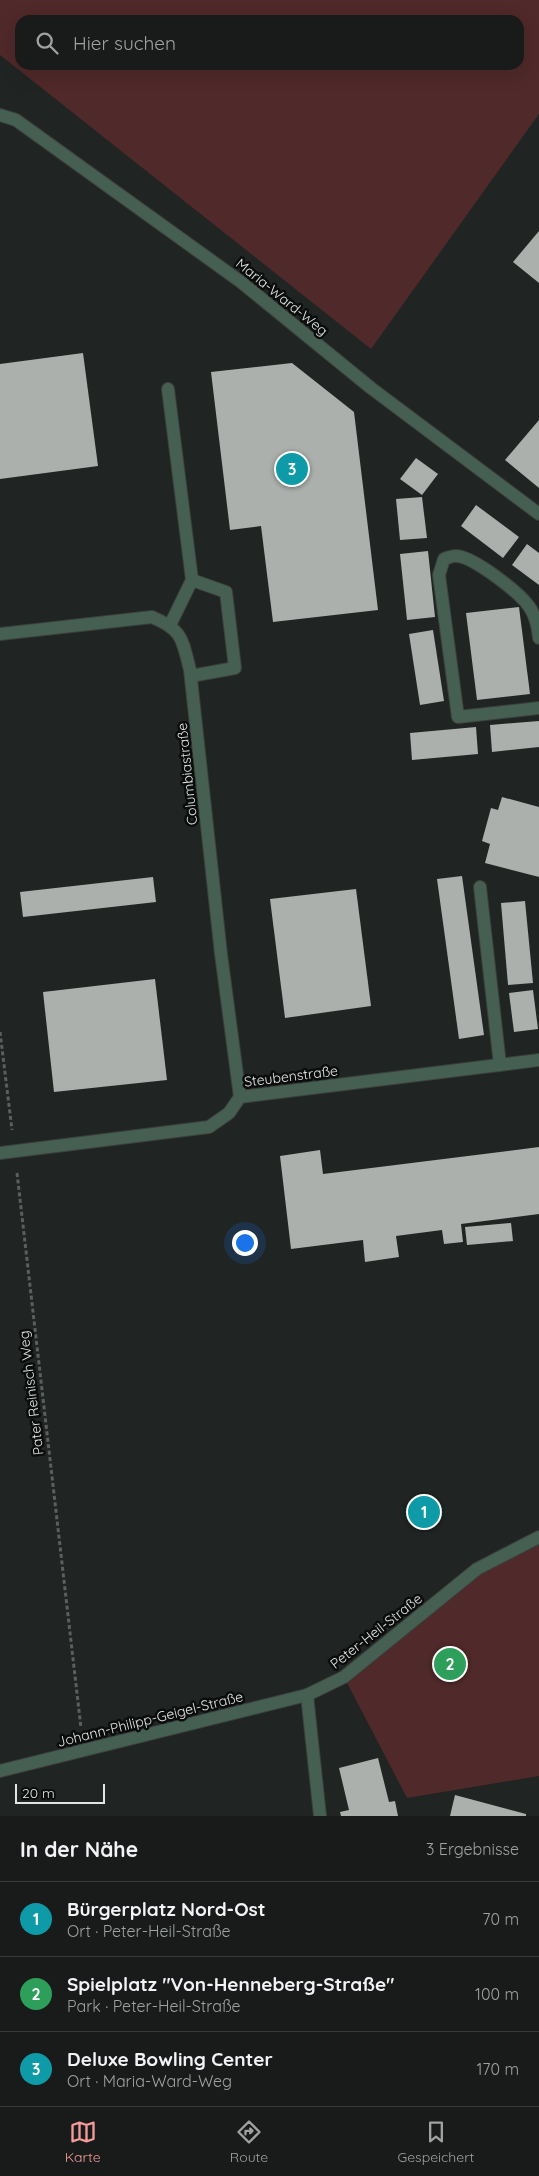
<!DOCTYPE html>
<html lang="de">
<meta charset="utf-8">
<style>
:root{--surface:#181b1a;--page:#252827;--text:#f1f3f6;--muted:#9fa1a2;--line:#363939;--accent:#f59b9b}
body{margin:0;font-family:Quicksand,sans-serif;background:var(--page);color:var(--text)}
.scale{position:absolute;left:15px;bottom:12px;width:90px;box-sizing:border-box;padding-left:5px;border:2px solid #e2e5e3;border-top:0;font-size:14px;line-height:18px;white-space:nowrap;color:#e2e5e3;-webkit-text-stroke:4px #0b0c0c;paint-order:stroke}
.you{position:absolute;left:244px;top:1242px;width:18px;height:18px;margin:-12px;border:4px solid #fff;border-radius:50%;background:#1a73e8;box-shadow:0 0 0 8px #1a73e833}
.badge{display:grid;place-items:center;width:32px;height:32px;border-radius:50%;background:var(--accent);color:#fff;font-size:16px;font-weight:700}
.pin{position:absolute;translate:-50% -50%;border:2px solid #fff;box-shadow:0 1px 5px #0006}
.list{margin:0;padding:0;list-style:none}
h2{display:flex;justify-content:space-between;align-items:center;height:65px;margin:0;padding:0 20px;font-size:21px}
h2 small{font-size:16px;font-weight:400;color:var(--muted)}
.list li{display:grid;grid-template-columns:32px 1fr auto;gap:15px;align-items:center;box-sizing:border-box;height:75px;padding:0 20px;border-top:1px solid var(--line)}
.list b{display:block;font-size:19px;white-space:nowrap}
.list p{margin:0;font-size:16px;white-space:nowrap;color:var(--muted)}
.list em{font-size:16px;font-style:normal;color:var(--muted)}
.icon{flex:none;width:28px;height:28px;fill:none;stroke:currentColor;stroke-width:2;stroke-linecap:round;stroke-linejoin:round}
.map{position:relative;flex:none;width:539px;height:1816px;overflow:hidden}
.search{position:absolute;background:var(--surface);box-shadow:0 5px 20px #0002;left:15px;right:15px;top:15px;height:55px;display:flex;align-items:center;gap:12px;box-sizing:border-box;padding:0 18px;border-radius:15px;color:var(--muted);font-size:19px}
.sheet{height:290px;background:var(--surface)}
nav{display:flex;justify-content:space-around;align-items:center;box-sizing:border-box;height:70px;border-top:1px solid var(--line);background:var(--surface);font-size:14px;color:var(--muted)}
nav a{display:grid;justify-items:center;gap:2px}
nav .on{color:var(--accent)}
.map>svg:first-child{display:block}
</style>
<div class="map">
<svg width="539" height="1816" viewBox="0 0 539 1816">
<rect width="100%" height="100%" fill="#202422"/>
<!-- green -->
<g fill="#50292a" fill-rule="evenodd">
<path d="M0,0H539V114L371,349L0,55ZM20,20H519V65H20Z"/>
<path d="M539,1537V1776L407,1798L344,1677L477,1569Z"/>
</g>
<!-- building -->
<g fill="#abb0ad">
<path d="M539,231V283L513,262Z"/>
<path d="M83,353L98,466L0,479V364Z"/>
<path d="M292,363L354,412L378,610L273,622L261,526L230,530L211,372Z"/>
<path d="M539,420V488L505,460Z"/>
<path d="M416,458L438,474L422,495L400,479Z"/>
<path d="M422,497L427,538L400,540L396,499Z"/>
<path d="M476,505L519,537L503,558L461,526Z"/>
<path d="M527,544L539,553V585L512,565Z"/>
<path d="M428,551L435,617L407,620L400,554Z"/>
<path d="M519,607L530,694L477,700L466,613Z"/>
<path d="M433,630L444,701L420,705L409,634Z"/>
<path d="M539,721V747L492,752L490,725Z"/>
<path d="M476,727L478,754L412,760L410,733Z"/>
<path d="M502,797L539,807V877L485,863L490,844L482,841L491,808L498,810Z"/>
<path d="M462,876L484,1035L459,1039L437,879Z"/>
<path d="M153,877L156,902L23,917L20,892Z"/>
<path d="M356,889L371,1006L285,1018L270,899Z"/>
<path d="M525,901L533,983L508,985L501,903Z"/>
<path d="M155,979L167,1080L54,1092L43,992Z"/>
<path d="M533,990L538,1029L514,1032L509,993Z"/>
<path d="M539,1147V1214L461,1224L463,1242L444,1244L442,1230L396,1236L399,1257L365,1262L363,1240L291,1249L280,1156L320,1150L323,1174Z"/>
<path d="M511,1223L513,1241L467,1245L465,1227Z"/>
<path d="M378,1758L389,1802L395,1801L398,1816H341L340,1812L349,1810L339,1768Z"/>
<path d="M455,1795L526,1814V1816H450Z"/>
</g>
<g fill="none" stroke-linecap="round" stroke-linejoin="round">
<!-- minor casing -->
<g stroke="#3b3f3d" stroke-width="14">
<g id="minor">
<path d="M0,115L16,120L241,282L371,388L539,514"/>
<path d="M168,389L192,580L170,625"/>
<path d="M0,634L152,617C183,630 182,639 190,670L221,954L240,1097"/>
<path d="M539,638C538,627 535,614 528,605C518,592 472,555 455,556C451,556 447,558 444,559L439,575L458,717L539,708"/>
<path d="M191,676L235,668L226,592L192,580"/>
<path d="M480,887L500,1065"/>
<path d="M0,1153L209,1127L229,1113L240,1097L539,1060"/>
<path d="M307,1695L320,1816"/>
<path d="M0,1771L307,1695L344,1677L477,1569L539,1537"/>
</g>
</g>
<!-- path -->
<g stroke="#5b5f5d" stroke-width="3" stroke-dasharray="4 2.5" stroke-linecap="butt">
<path d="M0,1032L12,1130"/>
<path d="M17,1173L81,1728"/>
</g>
<!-- minor -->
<use href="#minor" stroke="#456052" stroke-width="12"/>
</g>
<g text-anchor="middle" stroke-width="5" stroke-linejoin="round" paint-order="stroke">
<!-- street labels -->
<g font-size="14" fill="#e2e5e3" stroke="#0b0c0c">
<text transform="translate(282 297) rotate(39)" y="5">Maria-Ward-Weg</text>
<text transform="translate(187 774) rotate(-96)" y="5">Columbiastraße</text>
<text transform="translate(291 1076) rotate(-7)" y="5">Steubenstraße</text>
<text transform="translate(31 1393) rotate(-97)" y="5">Pater Reinisch Weg</text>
<text transform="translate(376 1631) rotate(-38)" y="5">Peter-Heil-Straße</text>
<text transform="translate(150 1719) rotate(-14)" y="5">Johann-Philipp-Geigel-Straße</text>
</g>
</g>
</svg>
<div class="scale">20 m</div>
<div class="you"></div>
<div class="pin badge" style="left:424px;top:1512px;background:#0f9aa8">1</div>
<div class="pin badge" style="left:450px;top:1664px;background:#2e9e5b">2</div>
<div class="pin badge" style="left:292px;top:469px;background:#0f9aa8">3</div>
<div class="search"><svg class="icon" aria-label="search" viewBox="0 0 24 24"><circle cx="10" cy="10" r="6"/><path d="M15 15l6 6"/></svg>Hier suchen</div>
</div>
<section class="sheet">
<h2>In der Nähe<small>3 Ergebnisse</small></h2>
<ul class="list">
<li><span class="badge" style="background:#0f9aa8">1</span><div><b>Bürgerplatz Nord-Ost</b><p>Ort · Peter-Heil-Straße</p></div><em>70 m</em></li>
<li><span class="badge" style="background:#2e9e5b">2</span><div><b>Spielplatz &quot;Von-Henneberg-Straße&quot;</b><p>Park · Peter-Heil-Straße</p></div><em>100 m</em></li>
<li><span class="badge" style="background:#0f9aa8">3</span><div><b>Deluxe Bowling Center</b><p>Ort · Maria-Ward-Weg</p></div><em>170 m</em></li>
</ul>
</section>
<nav>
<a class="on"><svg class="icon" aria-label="map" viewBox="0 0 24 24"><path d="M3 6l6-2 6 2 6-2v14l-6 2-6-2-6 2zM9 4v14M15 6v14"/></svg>Karte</a>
<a><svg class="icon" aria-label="directions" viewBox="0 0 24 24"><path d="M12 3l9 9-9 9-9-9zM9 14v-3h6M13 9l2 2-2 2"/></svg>Route</a>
<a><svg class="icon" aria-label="saved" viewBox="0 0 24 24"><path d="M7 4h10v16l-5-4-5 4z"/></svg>Gespeichert</a>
</nav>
